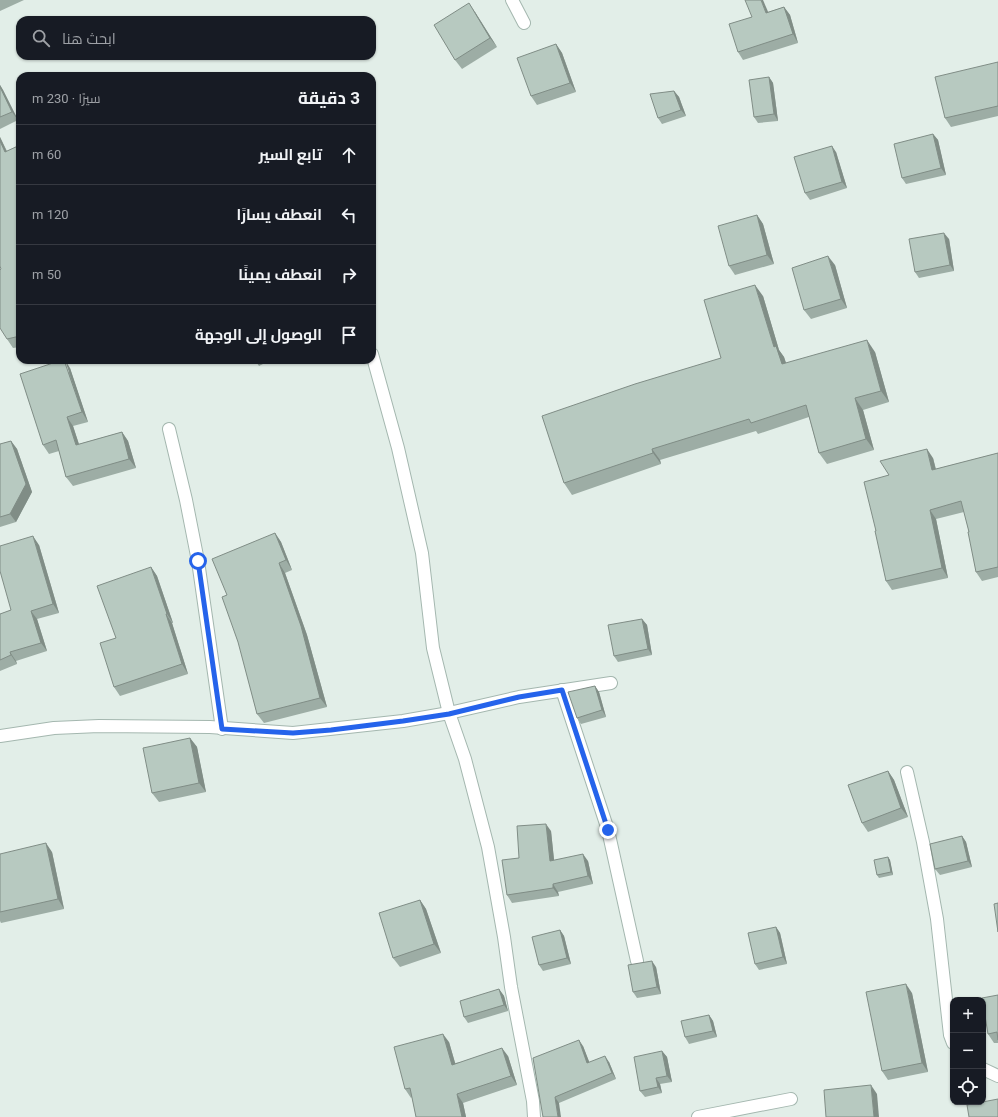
<!DOCTYPE html>
<html lang="ar">
<meta charset="utf-8">
<style>
:root{--surface:#171b24;--page:#242831;--text:#f1f3f6;--muted:#9ea1a6;--line:#363941}
body{margin:0;font-family:Roboto,Cairo,sans-serif;background:var(--page);color:var(--text);direction:rtl}
.controls{position:absolute;right:12px;bottom:12px;display:grid;overflow:hidden;border-radius:8px;box-shadow:0 1px 3px #0004}
.controls button{width:36px;height:36px;display:grid;place-items:center;padding:0;border:0;border-bottom:1px solid var(--line);background:var(--surface);color:var(--text);font:20px sans-serif}
.stop{position:absolute;width:12px;height:12px;margin:-9px;border:3px solid #2563eb;border-radius:50%;background:#fff}
.stop.end{background:#2563eb;border-color:#fff;box-shadow:0 1px 4px #0008}
.list{margin:0;padding:0;list-style:none}
h2{display:flex;justify-content:space-between;align-items:center;height:52px;margin:0;padding:0 16px;font-size:17px}
h2 small{font-size:13px;font-weight:400;color:var(--muted)}
.list li{display:grid;grid-template-columns:26px 1fr auto;gap:12px;align-items:center;box-sizing:border-box;height:60px;padding:0 16px;border-top:1px solid var(--line)}
.list b{display:block;font-size:15px;white-space:nowrap}
.list em{font-size:13px;font-style:normal;color:var(--muted)}
.icon{flex:none;width:22px;height:22px;fill:none;stroke:currentColor;stroke-width:2;stroke-linecap:round;stroke-linejoin:round}
.map{position:relative;flex:none;width:998px;height:1117px;overflow:hidden;direction:ltr}
.search{position:absolute;background:var(--surface);box-shadow:0 1px 3px #0004;left:16px;top:16px;width:360px;height:44px;display:flex;align-items:center;gap:10px;box-sizing:border-box;padding:0 14px;border-radius:12px;color:var(--muted);font-size:15px}
.panel{position:absolute;background:var(--surface);box-shadow:0 1px 3px #0004;left:16px;top:72px;width:360px;height:292px;border-radius:12px;direction:rtl}
.map>svg:first-child{display:block}
</style>
<div class="map">
<svg width="998" height="1117" viewBox="0 0 998 1117">
<rect width="100%" height="100%" fill="#e2eee8"/>
<g fill="none" stroke-linecap="round" stroke-linejoin="round">
<!-- minor casing -->
<g stroke="#a4b7af" stroke-width="14">
<g id="minor">
<path d="M512,0L524,23"/>
<path d="M372,354L398,448L422,553L433,648L449,713L465,759L488,847L504,937L511,987L533,1101L534,1117"/>
<path d="M169,429L186,500L198,561L222,729"/>
<path d="M562,690L608,830L637,961"/>
<path d="M0,736L54,728L99,726L210,727L293,733L403,721L449,713L519,697L611,683"/>
<path d="M907,772L923,842L937,919L950,1035L953,1043"/>
<path d="M983,1069L998,1076"/>
<path d="M698,1117L791,1099"/>
</g>
</g>
<!-- minor -->
<use href="#minor" stroke="#fff" stroke-width="12"/>
</g>
<!-- wall -->
<g fill="#9dada5">
<path d="M0,0H24L0,11Z"/>
<path d="M784,7L790,15L798,43L743,60L738,52L768,12Z"/>
<path d="M475,12L497,47L462,69L455,60Z"/>
<path d="M556,44L562,53L576,92L537,105L531,96Z"/>
<path d="M998,62V116L951,127L945,118Z"/>
<path d="M769,77L773,83L778,121L758,123L754,117Z"/>
<path d="M0,85L3,90L18,120L0,129Z"/>
<path d="M674,91L679,97L686,116L662,124L658,118Z"/>
<path d="M933,134L938,140L946,175L906,184L902,178Z"/>
<path d="M0,137L7,151L20,145V347L13,348L7,339L1,269Z"/>
<path d="M836,152L847,188L810,200L805,193Z"/>
<path d="M757,215L763,224L774,264L735,275L729,266Z"/>
<path d="M949,239L954,271L919,278L915,272Z"/>
<path d="M835,265L847,308L811,319L804,310Z"/>
<path d="M763,296L779,350L784,357L786,363L875,352L889,402L863,410L874,450L827,464L819,453L809,417L758,434L756,431L660,460L661,464L572,495L564,483L721,358Z"/>
<path d="M255,360H271L259,366Z"/>
<path d="M70,368L88,422L73,426L79,444L122,432L128,441L136,468L73,486L66,477L59,451L49,454L43,445Z"/>
<path d="M11,441L17,449L32,492L16,522L0,527V444Z"/>
<path d="M998,453V577L982,581L976,572L969,532L964,512L936,519L948,578L892,590L886,581L889,475L933,458L936,469Z"/>
<path d="M275,533L281,542L292,570L285,573L307,635L327,707L264,723L257,714L227,595Z"/>
<path d="M39,545L59,613L37,619L47,651L16,661L17,664L0,671V614L11,610Z"/>
<path d="M151,567L157,576L173,623H172L188,674L120,696L114,687L116,638Z"/>
<path d="M642,619L647,625L652,655L618,662L614,656Z"/>
<path d="M595,686L599,692L606,717L581,724L577,718Z"/>
<path d="M190,738L197,747L206,792L159,802L152,793Z"/>
<path d="M888,771L894,780L908,817L868,832L862,823Z"/>
<path d="M551,831L554,860L588,861L593,884L558,892L559,896L512,903L507,895L519,858Z"/>
<path d="M962,836L966,842L972,867L940,875L935,869Z"/>
<path d="M52,852L64,909L1,923L0,921V854Z"/>
<path d="M888,857L890,860L893,875L879,878L877,875Z"/>
<path d="M420,900L426,909L441,953L400,967L393,958Z"/>
<path d="M776,927L780,933L787,964L759,970L755,964Z"/>
<path d="M560,930L564,936L571,964L543,971L539,965Z"/>
<path d="M656,967L661,994L637,998L633,992Z"/>
<path d="M499,989L504,996L508,1011L468,1023L464,1017Z"/>
<path d="M912,993L928,1072L888,1080L882,1071Z"/>
<path d="M998,995V1043H994L988,1034Z"/>
<path d="M709,1015L713,1021L717,1037L689,1044L685,1037Z"/>
<path d="M449,1042L455,1063L508,1056L517,1085L463,1103L466,1117H416L412,1097L411,1098L405,1089Z"/>
<path d="M583,1046L589,1062H609L616,1079L559,1103L543,1117Z"/>
<path d="M662,1051L667,1057L672,1082L660,1084L662,1093L645,1097L640,1091Z"/>
</g>
<!-- shaded-wall -->
<g fill="#808d86">
<path d="M761,0H763L772,21L766,13Z"/>
<path d="M469,3L475,12L497,47L490,38Z"/>
<path d="M784,7L790,15L798,43L793,34Z"/>
<path d="M556,44L562,53L576,92L570,83Z"/>
<path d="M769,77L773,83L778,121L774,114Z"/>
<path d="M0,85L3,90L18,120L12,112L0,87Z"/>
<path d="M674,91L679,97L686,116L681,110Z"/>
<path d="M933,134L938,140L946,175L941,168Z"/>
<path d="M0,137L11,161L5,152L0,141Z"/>
<path d="M832,146L836,152L847,188L842,182Z"/>
<path d="M757,215L763,224L774,264L767,255Z"/>
<path d="M944,233L949,239L954,271L950,265Z"/>
<path d="M828,256L835,265L847,308L841,299Z"/>
<path d="M755,285L763,296L779,350L784,357L790,375L782,364L774,347Z"/>
<path d="M867,340L875,352L889,402L881,391Z"/>
<path d="M65,360L70,368L88,422L82,412Z"/>
<path d="M855,398L863,410L874,450L866,439Z"/>
<path d="M67,417L73,426L82,454L76,445Z"/>
<path d="M122,432L128,441L136,468L129,459Z"/>
<path d="M11,441L17,449L32,492L16,522L10,514Z"/>
<path d="M652,449L660,460L661,464L653,453Z"/>
<path d="M927,449L933,458L938,479L932,470Z"/>
<path d="M930,510L936,519L948,578L942,568Z"/>
<path d="M275,533L281,542L292,570L286,560Z"/>
<path d="M33,536L39,545L59,613L53,604Z"/>
<path d="M279,563L285,573L307,635L327,707L320,698Z"/>
<path d="M151,567L157,576L173,623L167,614Z"/>
<path d="M31,611L37,619L47,651L41,643Z"/>
<path d="M166,614L172,623L188,674L182,664Z"/>
<path d="M642,619L647,625L652,655L648,649Z"/>
<path d="M10,652L16,661L17,664L11,655Z"/>
<path d="M595,686L599,692L606,717L602,710Z"/>
<path d="M190,738L197,747L206,792L199,783Z"/>
<path d="M888,771L894,780L908,817L901,808Z"/>
<path d="M546,824L551,831L555,869L550,861Z"/>
<path d="M962,836L966,842L972,867L968,861Z"/>
<path d="M46,843L52,852L64,909L58,899Z"/>
<path d="M583,854L588,861L593,884L588,876Z"/>
<path d="M888,857L890,860L893,875L891,872Z"/>
<path d="M553,884L558,892L559,896L553,888Z"/>
<path d="M420,900L426,909L441,953L434,944Z"/>
<path d="M776,927L780,933L787,964L783,957Z"/>
<path d="M560,930L564,936L571,964L567,958Z"/>
<path d="M652,961L656,967L661,994L657,987Z"/>
<path d="M906,984L912,993L928,1072L922,1063Z"/>
<path d="M499,989L504,996L508,1011L504,1005Z"/>
<path d="M709,1015L713,1021L717,1037L713,1031Z"/>
<path d="M443,1034L449,1042L458,1073L452,1065Z"/>
<path d="M579,1040L583,1046L592,1069L587,1063Z"/>
<path d="M502,1048L508,1056L517,1085L511,1076Z"/>
<path d="M662,1051L667,1057L672,1082L667,1076Z"/>
<path d="M605,1056L609,1062L616,1079L612,1073Z"/>
<path d="M656,1078L660,1084L662,1093L658,1087Z"/>
<path d="M871,1085L877,1094L879,1117H874Z"/>
<path d="M457,1094L463,1103L466,1117H462Z"/>
<path d="M555,1097L559,1103L561,1117H558Z"/>
</g>
<!-- building -->
<g fill="#b7c9c0" stroke="#808d86">
<path d="M745,0H761L766,13L784,7L793,34L738,52L729,24L752,17Z"/>
<path d="M469,3L490,38L455,60L434,25Z"/>
<path d="M556,44L570,83L531,96L517,58Z"/>
<path d="M998,62V106L945,118L935,77Z"/>
<path d="M769,77L774,114L754,117L749,80Z"/>
<path d="M0,87L12,112L0,117Z"/>
<path d="M674,91L681,110L658,118L650,94Z"/>
<path d="M933,134L941,168L902,178L894,144Z"/>
<path d="M0,141L5,152L20,145V336L7,339L0,328V270L1,269L0,266Z"/>
<path d="M832,146L842,182L805,193L794,157Z"/>
<path d="M757,215L767,255L729,266L718,226Z"/>
<path d="M944,233L950,265L915,272L909,239Z"/>
<path d="M828,256L841,299L804,310L792,268Z"/>
<path d="M755,285L774,347L776,346L782,364L867,340L881,391L855,398L866,439L819,453L806,405L751,423L749,419L652,449L653,453L564,483L542,416L635,384L721,358L704,300Z"/>
<path d="M62,360H64L82,412L67,417L76,445L122,432L129,459L66,477L56,440L43,445L20,374Z"/>
<path d="M11,441L26,484L10,514L0,517V444Z"/>
<path d="M927,449L932,470L998,453V567L976,572L968,532H969L961,501L930,510L942,568L886,581L875,531H876L864,482L889,475L880,461Z"/>
<path d="M275,533L286,560L279,563L301,626L320,698L257,714L238,642L222,597L227,595L212,559Z"/>
<path d="M33,536L53,604L31,611L41,643L10,652L11,655L0,660V614L11,610L0,571V546Z"/>
<path d="M151,567L167,614H166L182,664L114,687L100,643L116,638L97,586Z"/>
<path d="M642,619L648,649L614,656L608,625Z"/>
<path d="M595,686L602,710L577,718L568,692Z"/>
<path d="M190,738L199,783L152,793L143,748Z"/>
<path d="M888,771L901,808L862,823L848,785Z"/>
<path d="M546,824L550,861L583,854L588,876L553,884V888L507,895L502,860L519,858L517,826Z"/>
<path d="M962,836L968,861L935,869L930,844Z"/>
<path d="M46,843L58,899L0,912V854Z"/>
<path d="M888,857L891,872L877,875L874,860Z"/>
<path d="M420,900L434,944L393,958L379,913Z"/>
<path d="M998,903V932L994,904Z"/>
<path d="M776,927L783,957L755,964L748,933Z"/>
<path d="M560,930L567,958L539,965L532,937Z"/>
<path d="M652,961L657,987L633,992L628,965Z"/>
<path d="M906,984L922,1063L882,1071L866,992Z"/>
<path d="M499,989L504,1005L464,1017L460,1001Z"/>
<path d="M998,995V1040L997,1032L988,1034L982,998Z"/>
<path d="M709,1015L713,1031L685,1037L681,1021Z"/>
<path d="M443,1034L452,1065L502,1048L511,1076L457,1094L462,1117H416L410,1088L405,1089L394,1047Z"/>
<path d="M579,1040L587,1063L605,1056L612,1073L555,1097L558,1117H543L533,1058Z"/>
<path d="M662,1051L667,1076L656,1078L658,1087L640,1091L634,1057Z"/>
<path d="M871,1085L874,1117H826L824,1090Z"/>
<path d="M998,1099V1117H969L967,1105Z"/>
</g>
<g fill="none" stroke-linecap="round" stroke-linejoin="round">
<!-- route -->
<path stroke="#2563eb" stroke-width="5" d="M198,561L222,729L293,733L331,730L403,721L449,714L519,697L562,690L608,830"/>
</g>
</svg>
<div class="controls">
<button>+</button>
<button>−</button>
<button><svg class="icon" aria-label="locate" viewBox="0 0 24 24"><circle cx="12" cy="12" r="6"/><path d="M12 2v4M12 18v4M2 12h4M18 12h4"/></svg></button>
</div>
<div class="stop" style="left:198px;top:561px"></div>
<div class="stop end" style="left:608px;top:830px"></div>
<div class="search"><svg class="icon" aria-label="search" viewBox="0 0 24 24"><circle cx="10" cy="10" r="6"/><path d="M15 15l6 6"/></svg>ابحث هنا</div>
<section class="panel">
<h2>3 دقيقة<small>سيرًا · 230 m</small></h2>
<ul class="list">
<li><svg class="icon" aria-label="ahead" viewBox="0 0 24 24"><path d="M12 20V5M6 11l6-6 6 6"/></svg><div><b>تابع السير</b></div><em>60 m</em></li>
<li><svg class="icon" aria-label="left" viewBox="0 0 24 24"><path d="M17 20v-9H6M10 6l-5 5 5 5"/></svg><div><b>انعطف يسارًا</b></div><em>120 m</em></li>
<li><svg class="icon" aria-label="right" viewBox="0 0 24 24"><path d="M7 20v-9h11M14 6l5 5-5 5"/></svg><div><b>انعطف يمينًا</b></div><em>50 m</em></li>
<li><svg class="icon" aria-label="arrive" viewBox="0 0 24 24"><path d="M6 21V4h12l-3 4 3 4H6"/></svg><div><b>الوصول إلى الوجهة</b></div></li>
</ul>
</section>
</div>
